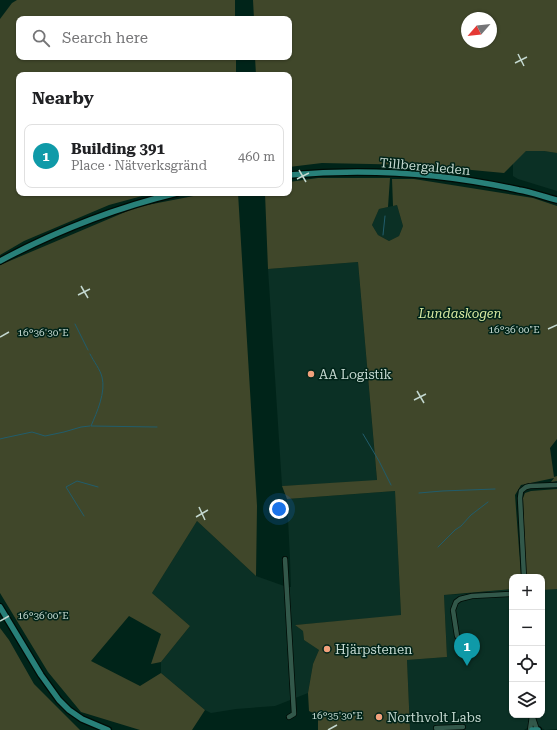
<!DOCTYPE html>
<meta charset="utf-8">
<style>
:root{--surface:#fff;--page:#f6f6f6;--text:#202124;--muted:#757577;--line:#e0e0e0;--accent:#0b8043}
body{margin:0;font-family:"Roboto Serif",serif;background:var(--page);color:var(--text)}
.controls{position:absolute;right:12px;bottom:12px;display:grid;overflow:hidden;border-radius:8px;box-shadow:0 1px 3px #0004}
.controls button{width:36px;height:36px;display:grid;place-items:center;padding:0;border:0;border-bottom:1px solid var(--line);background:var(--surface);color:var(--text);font:20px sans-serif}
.compass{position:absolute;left:461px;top:12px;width:36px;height:36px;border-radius:50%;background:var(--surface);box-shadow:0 1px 3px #0004;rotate:242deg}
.you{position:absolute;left:279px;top:509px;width:14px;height:14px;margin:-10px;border:3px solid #fff;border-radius:50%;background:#1a73e8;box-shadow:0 0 0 6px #1a73e833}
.badge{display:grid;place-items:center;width:26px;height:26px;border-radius:50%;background:var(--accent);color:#fff;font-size:13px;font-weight:700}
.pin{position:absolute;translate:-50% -33px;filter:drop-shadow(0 1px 2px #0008)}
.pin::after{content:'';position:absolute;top:21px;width:14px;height:12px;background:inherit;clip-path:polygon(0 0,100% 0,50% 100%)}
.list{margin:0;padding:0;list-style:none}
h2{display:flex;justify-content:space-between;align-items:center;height:52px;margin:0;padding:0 16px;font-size:17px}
h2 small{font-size:13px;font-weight:400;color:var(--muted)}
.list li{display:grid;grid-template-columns:26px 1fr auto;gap:12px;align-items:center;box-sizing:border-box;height:64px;margin:0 8px 8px;padding:0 8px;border:1px solid var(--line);border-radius:8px}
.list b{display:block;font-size:15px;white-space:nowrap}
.list p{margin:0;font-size:13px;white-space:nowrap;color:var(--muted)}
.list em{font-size:13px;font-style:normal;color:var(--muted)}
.icon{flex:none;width:22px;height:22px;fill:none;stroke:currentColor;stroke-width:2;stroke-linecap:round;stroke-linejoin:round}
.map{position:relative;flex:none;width:557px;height:730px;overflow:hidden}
.search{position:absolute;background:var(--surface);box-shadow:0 1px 3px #0004;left:16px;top:16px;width:276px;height:44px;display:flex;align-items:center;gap:10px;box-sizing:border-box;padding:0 14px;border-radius:8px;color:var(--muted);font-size:15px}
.panel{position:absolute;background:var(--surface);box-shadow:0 1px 3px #0004;left:16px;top:72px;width:276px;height:124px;border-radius:8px}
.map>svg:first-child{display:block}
</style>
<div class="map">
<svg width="557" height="730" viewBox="0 0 557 730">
<rect width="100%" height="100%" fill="#002419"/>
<!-- built -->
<g fill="#0b3025">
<path d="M526,151H544L557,153V191L518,179L513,176V163Z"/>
<path d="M397,205L403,226L399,236L389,241L378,235L372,225L379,209Z"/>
<path d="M358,262L377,481L282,486L268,269Z"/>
<path d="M557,489V729L545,730L534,724L524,730H410L407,660L447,657L444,595L464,594L512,589V715H542V577H521L524,570L523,498L525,493Z"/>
<path d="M395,491L401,616L295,625L303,631L304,640L319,650L313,664L308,693L275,706L236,709L211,713L205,710L161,673V662L190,626L152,593L197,521L256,576L287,587H291L290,559L287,499Z"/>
</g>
<!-- green -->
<g fill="#40472a" fill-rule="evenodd">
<path d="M17,0H235V19H19V57H236V75H19V193H153L109,205L24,241L0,255V19L12,3Z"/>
<path d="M253,0H557V153L544,151H526L504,173L418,165L322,163L289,167V75H256L255,57H289V19H254ZM467,18H491V42H467Z"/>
<path d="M318,178H390L388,207L379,209L372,225L378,235L389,241L399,236L403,226L397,205L393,206L392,179H414L533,198L557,206V439L550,448L554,477L557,476V481L551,482L554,478L521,485L515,495L521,576V577H512V589L444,595L447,657L407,660L410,730H318V718L315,714L309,711L308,693L313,664L319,650L304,640L303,631L295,625L401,615L395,491L287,499L282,486L377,480L358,262L268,269L265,193H289V182Z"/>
<path d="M209,193H238L257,506L256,576L197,521L152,593L190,626L161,662L151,664L161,634L129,616L91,661L140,686L161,673L205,710L192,730H140L81,712L48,672L0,593V265L137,207Z"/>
<path d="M557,489V589L542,590V577H526L523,498L525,493L531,491Z"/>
<path d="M0,628L9,640L34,684L80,730H0Z"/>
</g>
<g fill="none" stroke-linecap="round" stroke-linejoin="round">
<!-- stream -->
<g stroke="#215d6c" stroke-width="1">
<path d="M383,235L385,216"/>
<path d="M75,324L88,350"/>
<path d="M90,354C94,362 100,369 102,377C106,392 97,412 91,426L157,427"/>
<path d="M363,434L379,461L391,485"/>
<path d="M0,439L4,438L32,432L45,436L64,432L81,427L90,426"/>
<path d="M419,493L442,491L495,489"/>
<path d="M84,516L66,487L77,481L98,487"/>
<path d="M438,547L455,530L461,526L471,515L488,502"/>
</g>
<!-- minor casing -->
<g stroke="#000b05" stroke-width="6">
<g id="minor">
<path d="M285,559L294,714L289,717"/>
<path d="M524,577L520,498L521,491L526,487L530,486L557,485"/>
<path d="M457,636L453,610L456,602L460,599L472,596L512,594"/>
<path d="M532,715L537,730"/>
<path d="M436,728L463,727"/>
<path d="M530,730L532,716"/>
</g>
</g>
<!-- major casing -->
<g stroke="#000b05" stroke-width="8">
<g id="major">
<path d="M289,175C366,168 444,173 519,190C532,192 544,197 557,200"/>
<path d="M0,261C56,231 115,208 177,193"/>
<path d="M0,607L41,675L59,700L69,710L82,719L108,730"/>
<path d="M532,730H538"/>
</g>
</g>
<!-- minor -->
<use href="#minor" stroke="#32584a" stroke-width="4.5"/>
<!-- major -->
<use href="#major" stroke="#288079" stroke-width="5.5"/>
</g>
<!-- ticks -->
<path fill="none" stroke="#c3d7cf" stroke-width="1.5" d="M518,54L524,66M515,63L527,57M299,170L306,182M297,179L309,173M81,286L88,298M78,295L90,289M548,329L557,325M0,337L9,332M417,391L424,403M414,400L426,394M199,507L205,520M196,517L208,510M0,621L9,616M328,730L337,725"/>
<!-- markers -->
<g fill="#f1a17c" stroke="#002419" stroke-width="1.5">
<circle cx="311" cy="374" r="4"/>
<circle cx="327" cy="649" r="4"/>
<circle cx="379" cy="717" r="4"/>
</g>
<g text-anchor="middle" stroke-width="3" stroke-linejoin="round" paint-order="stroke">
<!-- street labels -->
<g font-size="13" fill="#c3d7cf" stroke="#002419">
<text transform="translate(425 166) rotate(5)" y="5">Tillbergaleden</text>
</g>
<!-- park labels -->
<g font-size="13" font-style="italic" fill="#d7e9a1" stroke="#002419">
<text x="460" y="318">Lundaskogen</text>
</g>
<!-- poi labels -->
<g font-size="13" fill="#c3d7cf" stroke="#002419" text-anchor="start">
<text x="319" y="379">AA Logistik</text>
<text x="335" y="654">Hjärpstenen</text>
<text x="387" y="722">Northvolt Labs</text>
</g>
</g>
<g font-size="10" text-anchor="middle" fill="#c3d7cf" stroke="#002419" stroke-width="3" stroke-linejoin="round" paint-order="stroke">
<text x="514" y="333">16°36'00"E</text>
<text x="43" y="336">16°36'30"E</text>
<text x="43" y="619">16°36'00"E</text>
<text x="337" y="719">16°35'30"E</text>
</g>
</svg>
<div class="controls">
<button>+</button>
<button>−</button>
<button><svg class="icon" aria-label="locate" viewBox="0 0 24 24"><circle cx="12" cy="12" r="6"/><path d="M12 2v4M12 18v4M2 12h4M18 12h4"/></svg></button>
<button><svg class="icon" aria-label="layers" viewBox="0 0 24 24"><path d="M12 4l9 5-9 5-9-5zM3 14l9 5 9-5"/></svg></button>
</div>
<svg class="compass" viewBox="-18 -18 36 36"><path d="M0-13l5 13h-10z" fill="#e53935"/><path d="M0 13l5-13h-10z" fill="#757577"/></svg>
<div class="you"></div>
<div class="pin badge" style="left:467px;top:666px;background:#0f9aa8">1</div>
<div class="search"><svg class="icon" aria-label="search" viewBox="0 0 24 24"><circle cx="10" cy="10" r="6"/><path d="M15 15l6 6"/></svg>Search here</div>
<section class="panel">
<h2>Nearby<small></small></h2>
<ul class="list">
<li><span class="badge" style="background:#0f9aa8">1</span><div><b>Building 391</b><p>Place · Nätverksgränd</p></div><em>460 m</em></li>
</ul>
</section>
</div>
